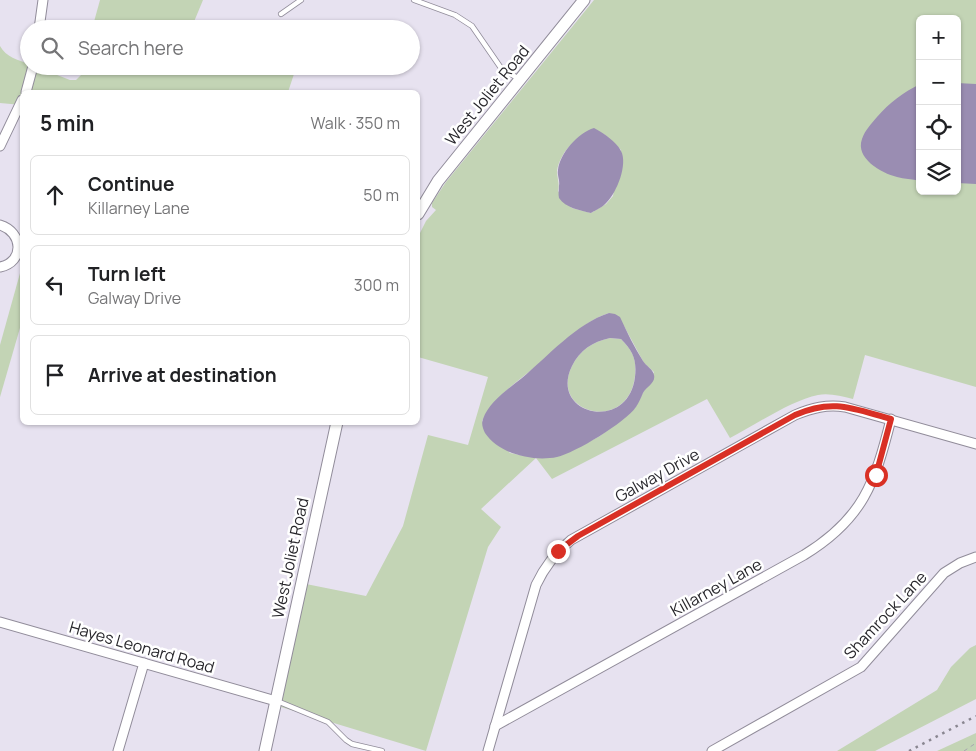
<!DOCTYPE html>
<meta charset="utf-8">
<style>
:root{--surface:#fff;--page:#f2f2f2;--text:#202124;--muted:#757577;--line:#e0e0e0}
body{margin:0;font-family:Manrope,sans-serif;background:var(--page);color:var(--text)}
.controls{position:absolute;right:15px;top:15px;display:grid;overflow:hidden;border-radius:8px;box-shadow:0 1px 4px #0004}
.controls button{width:45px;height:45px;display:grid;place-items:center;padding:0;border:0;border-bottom:1px solid var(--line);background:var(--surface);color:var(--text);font:25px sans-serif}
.stop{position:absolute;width:15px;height:15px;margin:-11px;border:4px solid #d93025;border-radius:50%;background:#fff}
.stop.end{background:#d93025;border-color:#fff;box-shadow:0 1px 5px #0008}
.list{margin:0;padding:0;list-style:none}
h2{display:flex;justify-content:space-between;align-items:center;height:65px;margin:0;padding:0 20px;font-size:21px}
h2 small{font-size:16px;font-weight:400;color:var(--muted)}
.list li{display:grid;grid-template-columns:32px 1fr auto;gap:15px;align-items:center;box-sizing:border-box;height:80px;margin:0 10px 10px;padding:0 10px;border:1px solid var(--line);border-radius:8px}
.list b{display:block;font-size:19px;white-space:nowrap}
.list p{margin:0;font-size:16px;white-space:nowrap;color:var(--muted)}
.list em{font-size:16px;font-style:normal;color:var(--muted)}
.icon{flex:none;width:28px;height:28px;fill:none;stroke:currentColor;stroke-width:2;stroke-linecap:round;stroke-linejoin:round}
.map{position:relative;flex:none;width:976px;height:751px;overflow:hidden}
.search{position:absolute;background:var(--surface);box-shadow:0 1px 4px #0004;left:20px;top:20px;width:400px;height:55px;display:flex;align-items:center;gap:12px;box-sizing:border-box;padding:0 18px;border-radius:28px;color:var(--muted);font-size:19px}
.panel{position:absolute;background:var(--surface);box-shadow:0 1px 4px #0004;left:20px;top:90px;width:400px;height:335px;border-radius:8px}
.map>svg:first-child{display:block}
</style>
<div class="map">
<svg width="976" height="751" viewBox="0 0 976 751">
<rect width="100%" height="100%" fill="#e7e2f0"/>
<!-- green -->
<g fill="#c3d4b5" fill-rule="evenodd">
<path d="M100,0H203L191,29H92Z"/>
<path d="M594,0H976V387L865,355L853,399C841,396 829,393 818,395C792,400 755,425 730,438L707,399L552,479L536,458L481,509L501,527L488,547L426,751L281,707L306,584L366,596L403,526L428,435L468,445L488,377L418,357V237L426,221L436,210L432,207V203L446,182ZM920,19H957V191H920ZM604,134L621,150L613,196L606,204L591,213L572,208L558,191C560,184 557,178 557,171C558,162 565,149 573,143C580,138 595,136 604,134ZM609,313L624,326L644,363L654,372L635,408L600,436L571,451L545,457L525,456L510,453L482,421C495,395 522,378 544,360C564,343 584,321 609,313Z"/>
<path d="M0,46C6,57 18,60 29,64V66H34L70,80H76L81,75L82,66H290L296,68L288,92H22V105L0,103Z"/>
<path d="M22,266V321L0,397V345Z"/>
<path d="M610,338L621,339C633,351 637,360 635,376C628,435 548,413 572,366C580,350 592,342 610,338Z"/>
<path d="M976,645V699L875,751H837L937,690L951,667L970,648Z"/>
<path d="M976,733V751H937Z"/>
</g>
<!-- water -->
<g fill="#9a8db2" fill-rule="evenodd">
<path d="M957,83L976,84V184L957,183Z"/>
<path d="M920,84V181C912,179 904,179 897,177C881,173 855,158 862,139C865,130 872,123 877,117C889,103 904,92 920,84Z"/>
<path d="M594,128C603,133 616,141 621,151C628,164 617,192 607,202C603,207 596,210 591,213C579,210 566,208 559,198C558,194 559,190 559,186C560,180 557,175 558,170C560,153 578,133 594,128Z"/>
<path d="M609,313L615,314L620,317C627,332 634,347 643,361C646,366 653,369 654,375C656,383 646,387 643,393C641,398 639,402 636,407C626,422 575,453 557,457C533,462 499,454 485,433C483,429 481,424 483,419C489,402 508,389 522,378C547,357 577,323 609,313ZM610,338L621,339C633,351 637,360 635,377C628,434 548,414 572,366C580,350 592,342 610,338Z"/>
</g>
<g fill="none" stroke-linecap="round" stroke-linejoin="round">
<!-- lane casing -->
<g stroke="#918c9a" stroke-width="6">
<g id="lane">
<path d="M414,0L455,15L472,26L501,68L519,79"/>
<path d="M281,14L301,0"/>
<path d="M277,701L328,722L346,740L352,744L382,751"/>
</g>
</g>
<!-- street casing -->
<g stroke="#918c9a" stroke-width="11">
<g id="street">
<path d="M39,29L43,0"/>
<path d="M26,92L33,66"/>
<path d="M0,146L22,100"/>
<path d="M0,225C23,232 25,262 0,267"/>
<path d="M0,622L276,701"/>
<path d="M495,726L804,555C863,519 875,483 891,419"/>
<path d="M118,751L144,663"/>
<path d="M488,751L536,585C544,568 555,553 571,540L795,415C812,408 827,404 845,407L976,444"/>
<path d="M712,751L861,667L944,573L960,563L976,557"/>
</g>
</g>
<!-- secondary casing -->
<g stroke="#918c9a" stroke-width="13">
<g id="secondary">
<path d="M418,214L438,181L584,0"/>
<path d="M265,751L337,422"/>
</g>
</g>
<!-- path -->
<path stroke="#a7a4af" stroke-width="1" stroke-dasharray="4 4" stroke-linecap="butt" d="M964,751L976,743"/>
<!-- lane -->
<use href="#lane" stroke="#fff" stroke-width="4.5"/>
<!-- street -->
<use href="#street" stroke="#fff" stroke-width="9"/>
<!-- secondary -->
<use href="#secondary" stroke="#fff" stroke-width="11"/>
<!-- rail -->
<path stroke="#898690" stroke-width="2.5" stroke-dasharray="2.5 5" stroke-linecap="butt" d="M909,751L976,716"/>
</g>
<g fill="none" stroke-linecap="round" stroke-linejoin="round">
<!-- route -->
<path stroke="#d93025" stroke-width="6" d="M558,551L578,536L795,415C833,398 854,409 891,419L876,475"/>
</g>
<g text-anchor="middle" stroke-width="5" stroke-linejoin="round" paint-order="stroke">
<!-- street labels -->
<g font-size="16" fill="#28272c" stroke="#fff">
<text transform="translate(487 95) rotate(-51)" y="6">West Joliet Road</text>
<text transform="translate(657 475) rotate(-29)" y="6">Galway Drive</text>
<text transform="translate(290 558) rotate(-78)" y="6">West Joliet Road</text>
<text transform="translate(716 587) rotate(-29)" y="6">Killarney Lane</text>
<text transform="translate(885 615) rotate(-47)" y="6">Shamrock Lane</text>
<text transform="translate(142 647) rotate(16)" y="6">Hayes Leonard Road</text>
</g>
</g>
</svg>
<div class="controls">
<button>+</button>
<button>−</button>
<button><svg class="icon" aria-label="locate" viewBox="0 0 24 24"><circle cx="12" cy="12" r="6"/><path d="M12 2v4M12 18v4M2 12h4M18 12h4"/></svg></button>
<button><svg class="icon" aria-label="layers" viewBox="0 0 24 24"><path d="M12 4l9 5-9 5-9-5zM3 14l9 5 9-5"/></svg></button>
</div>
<div class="stop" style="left:876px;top:475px"></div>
<div class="stop end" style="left:558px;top:551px"></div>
<div class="search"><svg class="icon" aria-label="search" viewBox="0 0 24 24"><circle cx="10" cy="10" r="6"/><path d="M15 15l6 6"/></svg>Search here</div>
<section class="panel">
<h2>5 min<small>Walk · 350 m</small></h2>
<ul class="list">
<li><svg class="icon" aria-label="ahead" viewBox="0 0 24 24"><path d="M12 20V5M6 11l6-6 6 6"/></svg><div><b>Continue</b><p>Killarney Lane</p></div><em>50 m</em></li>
<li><svg class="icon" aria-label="left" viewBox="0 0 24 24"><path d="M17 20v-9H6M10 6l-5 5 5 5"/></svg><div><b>Turn left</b><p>Galway Drive</p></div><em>300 m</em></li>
<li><svg class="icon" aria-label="arrive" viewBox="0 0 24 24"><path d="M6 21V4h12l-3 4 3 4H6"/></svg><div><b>Arrive at destination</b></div></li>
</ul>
</section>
</div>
